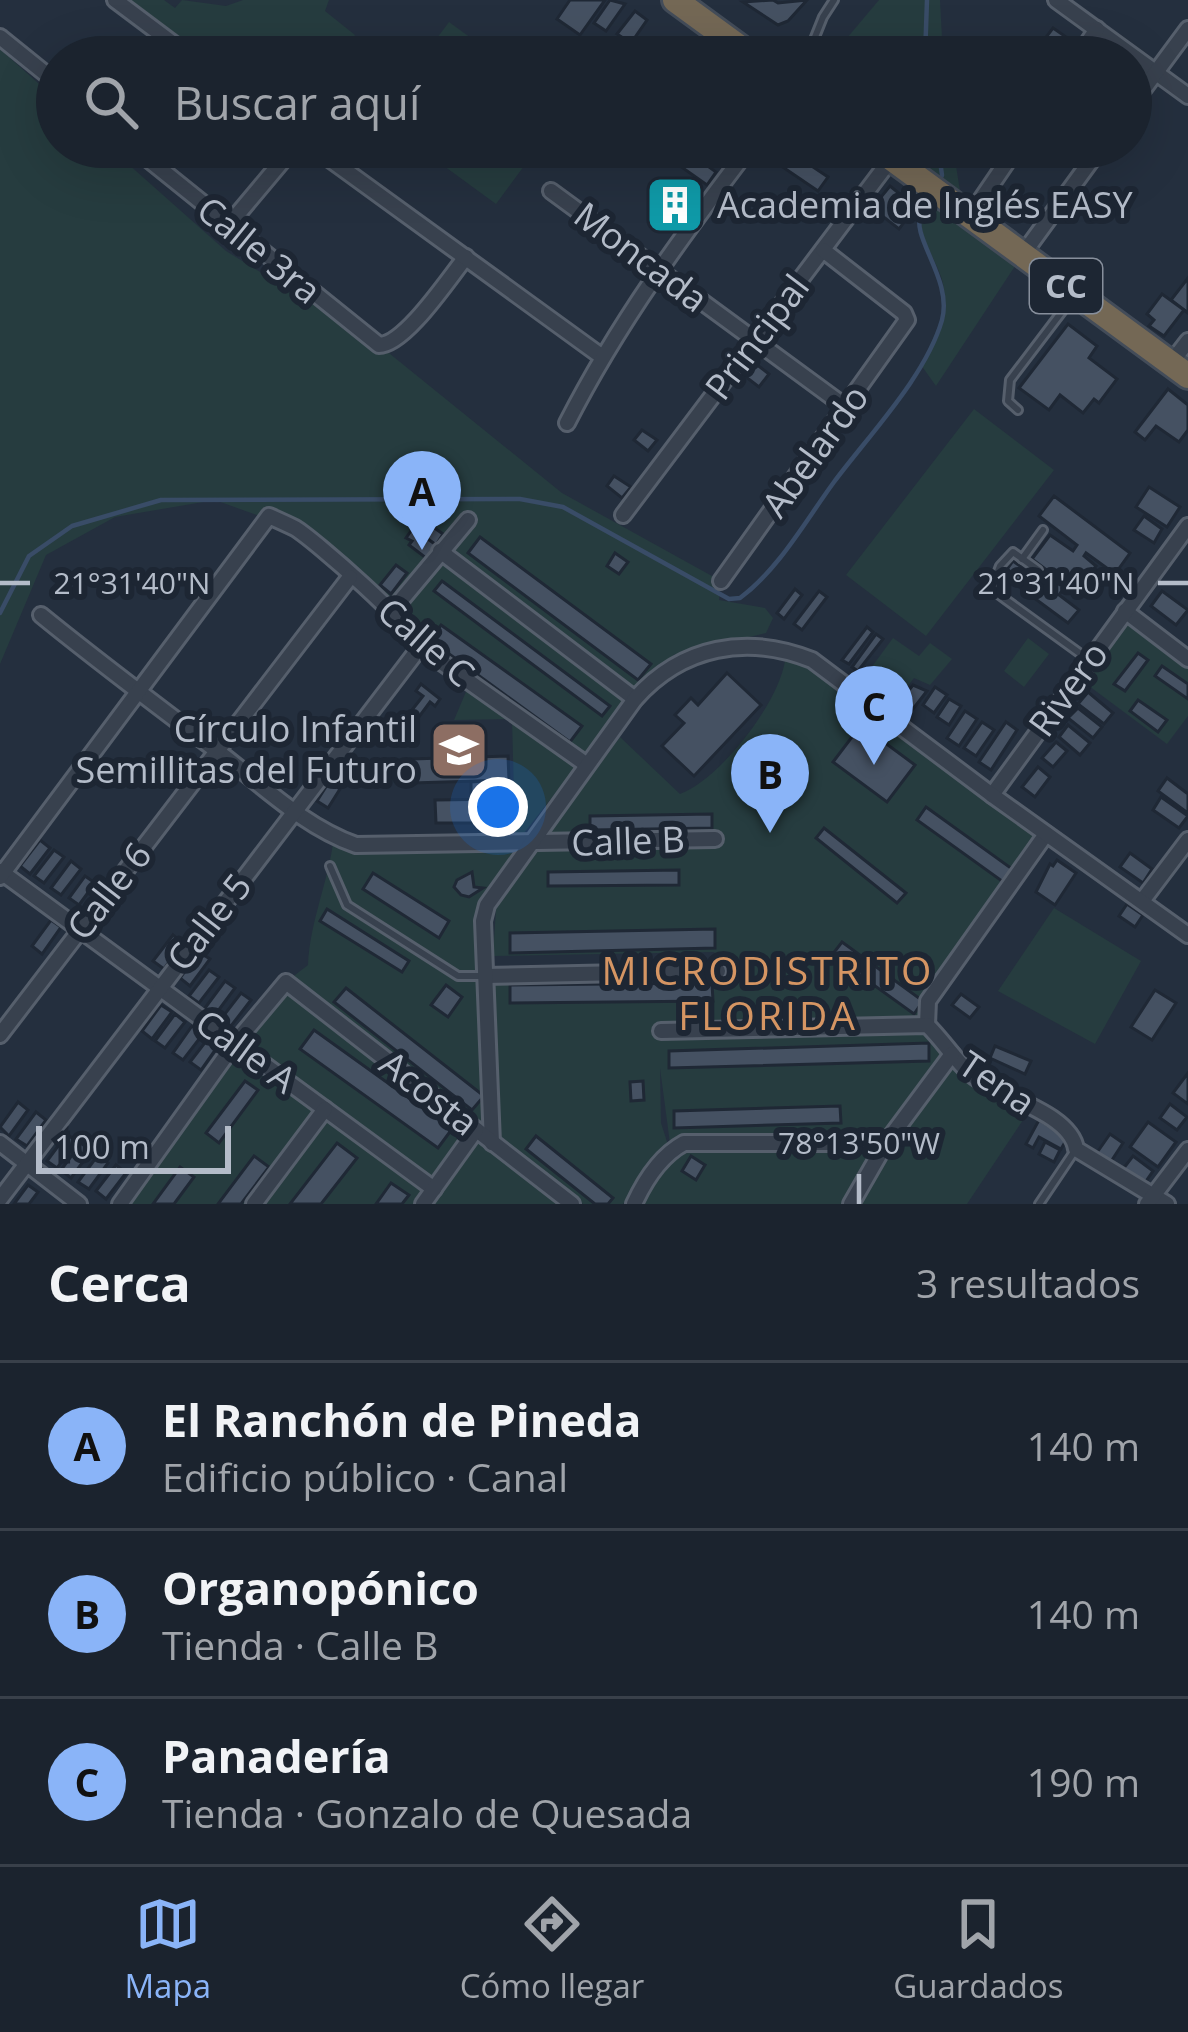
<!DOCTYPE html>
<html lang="es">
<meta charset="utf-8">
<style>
:root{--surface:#1b232e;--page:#282f3a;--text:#f1f3f6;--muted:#a0a4aa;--line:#39404a;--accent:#8ab4f8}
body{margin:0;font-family:"Open Sans",sans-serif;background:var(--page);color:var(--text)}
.scale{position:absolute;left:36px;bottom:30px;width:195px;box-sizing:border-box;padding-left:12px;border:6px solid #b4bcc9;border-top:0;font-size:33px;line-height:42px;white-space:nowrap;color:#b4bcc9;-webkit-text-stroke:9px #1d2633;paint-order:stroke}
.you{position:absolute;left:498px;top:807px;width:42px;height:42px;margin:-30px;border:9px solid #fff;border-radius:50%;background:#1a73e8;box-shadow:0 0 0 18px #1a73e833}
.badge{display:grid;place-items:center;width:78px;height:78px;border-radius:50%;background:var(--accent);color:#111;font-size:39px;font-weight:700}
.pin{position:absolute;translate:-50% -99px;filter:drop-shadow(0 3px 6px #0008)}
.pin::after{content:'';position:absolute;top:63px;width:42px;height:36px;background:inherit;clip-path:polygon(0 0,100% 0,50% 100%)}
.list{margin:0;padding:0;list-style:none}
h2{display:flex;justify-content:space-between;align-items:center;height:156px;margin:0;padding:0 48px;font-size:51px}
h2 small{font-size:39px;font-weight:400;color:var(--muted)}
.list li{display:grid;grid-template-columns:78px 1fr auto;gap:36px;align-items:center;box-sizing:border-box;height:168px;padding:0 48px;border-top:3px solid var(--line)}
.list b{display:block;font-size:45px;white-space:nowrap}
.list p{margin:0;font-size:39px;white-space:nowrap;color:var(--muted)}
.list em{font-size:39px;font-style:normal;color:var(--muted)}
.icon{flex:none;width:66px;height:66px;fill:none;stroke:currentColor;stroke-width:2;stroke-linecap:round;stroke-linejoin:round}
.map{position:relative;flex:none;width:1188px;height:1204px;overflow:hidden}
.search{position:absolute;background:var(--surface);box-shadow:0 12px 48px #0002;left:36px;right:36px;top:36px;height:132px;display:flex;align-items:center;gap:30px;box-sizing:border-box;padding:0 42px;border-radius:66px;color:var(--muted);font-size:45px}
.sheet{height:660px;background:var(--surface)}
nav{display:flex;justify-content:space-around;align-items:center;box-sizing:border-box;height:168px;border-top:3px solid var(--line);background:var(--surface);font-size:33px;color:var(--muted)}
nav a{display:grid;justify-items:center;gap:6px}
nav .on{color:var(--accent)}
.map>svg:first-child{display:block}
</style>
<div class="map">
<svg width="1188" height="1204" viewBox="0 0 1188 1204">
<rect width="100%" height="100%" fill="#242f3e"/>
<!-- green -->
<g fill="#263c3f" fill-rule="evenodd">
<path d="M120,0H164L175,8L182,0L226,6L243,0H329L325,11L355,35L339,57H197Z"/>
<path d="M879,0H940L943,57H831Z"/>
<path d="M449,22L497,57H423Z"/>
<path d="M0,49L57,100V147H109L226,251L379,345L562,493L721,581L719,600L765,608L773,618L766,633L673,655L680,660L635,699L579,763L524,833H515L512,719L454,720L468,687L298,530L215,500L115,517L46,555L0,664Z"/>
<path d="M418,147H538L496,204Z"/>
<path d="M895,147H953L961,197L1023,254L936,386L921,365C933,338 953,305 940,274C932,253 919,237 921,212L944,197Z"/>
<path d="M974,409L1054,470L926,636L846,575Z"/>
<path d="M1128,622L1188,667V716L1167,744L1085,683Z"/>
<path d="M893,638L919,656L930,643L952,659L930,685L914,678L892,707L860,683Z"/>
<path d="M1028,638L1049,654L1024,687L1004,671Z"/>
<path d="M796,653L1046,834L928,1001L927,1025L952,1054L1031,1108L967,1204H635L677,1154L671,1151L660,1068L661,1123L669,1148L623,1204H583L522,1158L572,1204H120L286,982L308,965C310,920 329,881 334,836L356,845L527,844L581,790L620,737L680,794C720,779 778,704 785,661ZM526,846L523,869L496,909L493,956L714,952L720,958V975L485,976C462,927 488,878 526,846Z"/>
<path d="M1054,908L1141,961L1095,1044L998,991Z"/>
</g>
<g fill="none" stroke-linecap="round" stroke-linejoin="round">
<!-- stream -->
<g stroke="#394c67" stroke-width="4.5">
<path d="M925,57L927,0"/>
<path d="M938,147L942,175L939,182"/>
<path d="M0,613L29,556L72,526L161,500L520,499L563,507L729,599L740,598C779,569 806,520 834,482C869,435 926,376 942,320C953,279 910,237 921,213C923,207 928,203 931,198"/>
</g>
</g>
<!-- building -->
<g fill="#455162" stroke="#1f2835" stroke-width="3">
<path d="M570,0H605L580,35L557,19Z"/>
<path d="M610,0L625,4L606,31L594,23Z"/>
<path d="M773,0L778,3L807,0L788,21L778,25L743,2Z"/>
<path d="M635,11L647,20L631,43L617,34Z"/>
<path d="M1053,28L1069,39L1056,57H1031Z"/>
<path d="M770,147H792L813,161L810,165L828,177L818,191L765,155Z"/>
<path d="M690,153L716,172L707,185L680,166Z"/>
<path d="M890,186L916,207L899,229L872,208Z"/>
<path d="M668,191L691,207L683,218L660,202Z"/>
<path d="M1188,278V313L1171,300Z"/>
<path d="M1162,294L1184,310L1164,336L1149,326L1154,320L1147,314Z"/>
<path d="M1068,324L1097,346L1089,358L1117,379L1099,403L1094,399L1083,413L1060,395L1049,410L1019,388Z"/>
<path d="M752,361L769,374L759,387L742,374Z"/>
<path d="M1168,389L1188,405V430L1179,442L1156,426L1145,440L1135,432Z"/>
<path d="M642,430L657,440L648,451L634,440Z"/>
<path d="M614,476L631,487L622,498L607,486Z"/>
<path d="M1149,487L1180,507L1167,527L1136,507Z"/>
<path d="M1054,496L1130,553L1115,574L1086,553L1084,556L1096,566L1077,592L1066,585L1059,595L1079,610L1068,623L1003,575L1013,561L1049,587L1056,577L1032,559L1050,535L1073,551L1077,545L1039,516Z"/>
<path d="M1144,516L1162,529L1154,543L1134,530Z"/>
<path d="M426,522L443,534L436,545L418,532Z"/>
<path d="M413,528L436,545L426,558L409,545L412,541L406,538Z"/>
<path d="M480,537L651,664L638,680L468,553Z"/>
<path d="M615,553L628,562L619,574L607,566Z"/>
<path d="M396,565L407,573L391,594L380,585Z"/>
<path d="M442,581L610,706L602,716L434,591Z"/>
<path d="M795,589L802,595L784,619L777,613Z"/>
<path d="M819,591L827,597L802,630L794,624Z"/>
<path d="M1162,591L1188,610L1176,625L1151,606Z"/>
<path d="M441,625L582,726L570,742L430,640Z"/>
<path d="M867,627L873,632L849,664L842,660Z"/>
<path d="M876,634L883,639L858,671L852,667Z"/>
<path d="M1138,653L1148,660L1125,691L1114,684Z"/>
<path d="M1162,666L1188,684V699L1155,676Z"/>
<path d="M727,673L761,705L694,776L662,746L684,723L675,715L691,698L698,705Z"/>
<path d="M421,684L440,699L435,706L430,702L416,721L408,715L423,696L416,691Z"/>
<path d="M913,685L927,691L913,709L901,700Z"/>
<path d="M935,687L947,695L934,713L923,705Z"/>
<path d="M1088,692L1113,713L1104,724L1078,704Z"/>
<path d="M949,699L961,706L949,725L937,717Z"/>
<path d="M1138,700L1167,720L1158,732L1130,711Z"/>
<path d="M1078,708L1102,727L1093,738L1068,718Z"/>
<path d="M965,711L977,719L959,746L947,738Z"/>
<path d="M982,722L994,730L976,756L964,748Z"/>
<path d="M1006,722L1017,730L991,770L979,762Z"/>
<path d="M861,725L915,765L887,802L833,762Z"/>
<path d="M1068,725L1090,743L1080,755L1059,737Z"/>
<path d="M1056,742L1067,751L1053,767L1042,758Z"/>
<path d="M508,756L509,780L412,783L411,759Z"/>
<path d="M1038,767L1050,777L1035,797L1022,787Z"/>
<path d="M1167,778L1188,794V813L1158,791Z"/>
<path d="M484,781V799L471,800V782Z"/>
<path d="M329,782L340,789L328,808L317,801Z"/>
<path d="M1161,797L1188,816L1179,828L1153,810Z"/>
<path d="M506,799L507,823H436L435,800Z"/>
<path d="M926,807L1015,871L1006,884L917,820Z"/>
<path d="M712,814V828L590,830V816Z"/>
<path d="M824,828L906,893L897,903L816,838Z"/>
<path d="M40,840L50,848L30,874L20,866Z"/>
<path d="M54,850L64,857L44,883L34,876Z"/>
<path d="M1130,853L1152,869L1143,883L1120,867Z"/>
<path d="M1057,860L1076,873L1055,905L1036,892L1050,864L1053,866Z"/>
<path d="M71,861L81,869L61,895L51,888Z"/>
<path d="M679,870V885L548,886V872Z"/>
<path d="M472,872L474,887L483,888L469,897L461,895L454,887L457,880Z"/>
<path d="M373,873L449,921L439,938L363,889Z"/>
<path d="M85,876L95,883L79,905L69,898Z"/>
<path d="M1127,904L1143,915L1135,927L1119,916Z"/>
<path d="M327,909L409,961L402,972L320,921Z"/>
<path d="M51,920L61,927L42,954L32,946Z"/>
<path d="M715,929V948L510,953V933Z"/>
<path d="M173,935L183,943L164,969L153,961Z"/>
<path d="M842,942L923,1001L914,1014L832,955Z"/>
<path d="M199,952L210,959L190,986L180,978Z"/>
<path d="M209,970L219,977L199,1003L189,996Z"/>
<path d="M225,981L235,988L215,1015L205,1008Z"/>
<path d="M712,983L713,1001L510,1003V985Z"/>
<path d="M446,985L462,997L448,1017L431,1005Z"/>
<path d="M346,988L484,1096L472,1110L334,1002Z"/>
<path d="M1155,990L1176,1003L1152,1040L1131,1027Z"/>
<path d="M241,993L251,1000L231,1026L221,1019Z"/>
<path d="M961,994L979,1007L970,1018L952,1005Z"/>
<path d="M161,1005L172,1012L152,1039L142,1031Z"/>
<path d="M175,1014L185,1022L165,1048L155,1041Z"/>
<path d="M192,1026L203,1034L183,1060L173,1053Z"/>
<path d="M314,1030L452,1129L438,1148L300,1049Z"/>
<path d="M210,1036L220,1043L201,1070L190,1062Z"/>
<path d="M929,1043V1061L669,1068V1051Z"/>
<path d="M995,1046L1031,1061L1025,1074L990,1058Z"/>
<path d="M1188,1073V1104L1173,1093Z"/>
<path d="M245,1081L258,1090L219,1143L206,1133Z"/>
<path d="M643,1081L644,1100L631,1101L630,1082Z"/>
<path d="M18,1102L28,1110L9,1136L0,1127Z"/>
<path d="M1170,1104L1187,1117L1177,1130L1160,1118Z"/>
<path d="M840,1106L841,1123L674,1128V1111Z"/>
<path d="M36,1112L46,1120L27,1146L16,1139Z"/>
<path d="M1039,1120L1068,1137L1061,1149L1039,1137L1033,1148L1026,1144Z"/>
<path d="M1148,1122L1176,1142L1158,1167L1130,1147Z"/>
<path d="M67,1134L77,1142L57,1168L47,1161Z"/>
<path d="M1110,1134L1123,1143L1110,1163L1096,1154Z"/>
<path d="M536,1136L613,1198L608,1204H595L526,1149Z"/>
<path d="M1045,1142L1060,1150L1054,1162L1039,1154Z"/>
<path d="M81,1143L91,1151L71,1178L61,1170Z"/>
<path d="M337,1143L357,1158L321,1204H290Z"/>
<path d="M98,1155L108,1163L89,1189L78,1182Z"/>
<path d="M254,1156L269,1167L241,1204H218Z"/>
<path d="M691,1156L705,1165L696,1180L682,1171Z"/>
<path d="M1133,1156L1153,1171L1144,1184L1123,1169Z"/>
<path d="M116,1165L126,1173L106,1199L96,1191Z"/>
<path d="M180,1167L194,1177L174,1204H153Z"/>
<path d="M391,1183L409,1195L402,1204H376Z"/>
<path d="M28,1185L38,1192L29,1204H14Z"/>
</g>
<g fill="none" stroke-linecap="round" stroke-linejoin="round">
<!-- lane casing -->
<g stroke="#565f6c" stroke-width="12">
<g id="lane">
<path d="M807,57L823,17L834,0"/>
<path d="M1018,410L1008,401L1010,380L1070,301"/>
<path d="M1022,559L1043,530"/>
<path d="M1038,570L1013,552L1000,566L993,584L998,594L1089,660"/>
<path d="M330,866L347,905L458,976H484"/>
<path d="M1039,1204L1074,1152"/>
</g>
</g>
<!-- street casing -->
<g stroke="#565f6c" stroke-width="20">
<g id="street">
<path d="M115,0L191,57"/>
<path d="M1056,0L1188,96"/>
<path d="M0,37L57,83"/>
<path d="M400,57L409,46"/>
<path d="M1078,57L1097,29"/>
<path d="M1131,106L1188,29"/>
<path d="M133,147L379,345C405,345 449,278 466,257"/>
<path d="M313,147L601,356"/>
<path d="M551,191L847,408"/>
<path d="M970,216L1017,147"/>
<path d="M227,227L294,147"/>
<path d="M1023,254L1101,147"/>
<path d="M1171,363L1188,341"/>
<path d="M567,423C618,323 682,236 750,147"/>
<path d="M623,515L891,159"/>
<path d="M440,551L635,699"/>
<path d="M721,581L907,320L904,313L823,250"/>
<path d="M392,611L468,520"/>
<path d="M1125,611L1188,659"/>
<path d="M41,615C101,664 163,710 225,757C266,789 307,828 356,845L715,839"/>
<path d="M992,795L1188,526"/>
<path d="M0,871L434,1189"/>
<path d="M0,877L269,516C278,520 287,524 295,528C316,541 414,627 420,647L587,765"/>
<path d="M1142,901L1188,840"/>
<path d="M485,976L718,971"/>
<path d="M927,1025L928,1001L1046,834"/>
<path d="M661,1031L927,1025C945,1042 958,1066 979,1080C1006,1098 1071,1115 1076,1149L1167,1204"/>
<path d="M0,1035L350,577"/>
<path d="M0,1143L79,1204"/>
<path d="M492,1143L483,921L487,905L635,699C682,646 747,634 812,660L992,795L1188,935"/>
<path d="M0,1199L420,647"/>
<path d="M120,1204L235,1043L286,982L572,1204"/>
<path d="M254,1204L325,1109"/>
<path d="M423,1204L476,1130"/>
<path d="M634,1204C645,1180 660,1156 684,1143H886"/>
<path d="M851,1204L886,1143L952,1054"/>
<path d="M1147,1204L1188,1150"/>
</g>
</g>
<!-- highway casing -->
<g stroke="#434c59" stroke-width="30">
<g id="highway">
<path d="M675,0L753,57"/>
<path d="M876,147L1188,376"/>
</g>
</g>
<!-- lane -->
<use href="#lane" stroke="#38414e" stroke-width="6"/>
<!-- street -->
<use href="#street" stroke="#38414e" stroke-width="14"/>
<!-- highway -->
<use href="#highway" stroke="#746855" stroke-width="24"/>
</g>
<!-- ticks -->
<path fill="none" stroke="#b4bcc9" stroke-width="4.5" d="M0,583H30M1158,583H1188M859,1174V1204"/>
<!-- icons -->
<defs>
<g id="building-square" transform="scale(3)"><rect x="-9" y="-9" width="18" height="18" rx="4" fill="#0f9aa8" stroke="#1d2633"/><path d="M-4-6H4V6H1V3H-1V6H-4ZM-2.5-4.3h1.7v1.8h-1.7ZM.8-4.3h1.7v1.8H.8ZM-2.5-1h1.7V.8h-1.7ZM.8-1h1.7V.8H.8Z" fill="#fff"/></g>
<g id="school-square" transform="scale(3)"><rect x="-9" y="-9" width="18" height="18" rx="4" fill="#8d6e63" stroke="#1d2633"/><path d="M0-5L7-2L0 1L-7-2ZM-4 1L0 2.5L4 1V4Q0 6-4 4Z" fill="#fff"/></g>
</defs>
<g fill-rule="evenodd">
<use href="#building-square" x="675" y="205"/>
<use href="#school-square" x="459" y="750"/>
</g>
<g text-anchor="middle" stroke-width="12" stroke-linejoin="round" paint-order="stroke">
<!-- shield labels -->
<rect fill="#1d2633" stroke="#878f9c" stroke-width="3" x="1030" y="259" width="72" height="54" rx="9"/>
<g font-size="33" font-weight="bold" fill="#b4bcc9">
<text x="1066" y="298">CC</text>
</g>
<!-- poi labels -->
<g font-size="36" fill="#b4bcc9" stroke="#1d2633" text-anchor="start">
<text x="717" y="218">Academia de Inglés EASY</text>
<text x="417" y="742" text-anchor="end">Círculo Infantil<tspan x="417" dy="41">Semillitas del Futuro</tspan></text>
</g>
<!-- street labels -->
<g font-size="36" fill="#b4bcc9" stroke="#1d2633">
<text transform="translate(259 250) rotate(39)" y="13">Calle 3ra</text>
<text transform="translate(641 257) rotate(37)" y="13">Moncada</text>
<text transform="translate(757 337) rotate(-53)" y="13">Principal</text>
<text transform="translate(815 451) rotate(-54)" y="13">Abelardo</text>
<text transform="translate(426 642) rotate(41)" y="13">Calle C</text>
<text transform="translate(1068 689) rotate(-54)" y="13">Rivero</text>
<text transform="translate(628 841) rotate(-2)" y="13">Calle B</text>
<text transform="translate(109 891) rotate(-52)" y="13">Calle 6</text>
<text transform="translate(209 922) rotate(-52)" y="13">Calle 5</text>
<text transform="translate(246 1051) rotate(36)" y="13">Calle A</text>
<text transform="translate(997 1083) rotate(34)" y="13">Tena</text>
<text transform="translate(429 1093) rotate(38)" y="13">Acosta</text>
</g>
<!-- neighbourhood labels -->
<g font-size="39" letter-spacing="3" fill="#d59563" stroke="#1d2633">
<text x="768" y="985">MICRODISTRITO<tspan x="768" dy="45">FLORIDA</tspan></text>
</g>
</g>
<g font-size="30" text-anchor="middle" fill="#b4bcc9" stroke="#1d2633" stroke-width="12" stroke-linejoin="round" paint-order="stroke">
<text x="132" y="594">21°31'40"N</text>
<text x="1056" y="594">21°31'40"N</text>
<text x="859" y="1154">78°13'50"W</text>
</g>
</svg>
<div class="scale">100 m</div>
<div class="you"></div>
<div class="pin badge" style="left:422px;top:550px">A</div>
<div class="pin badge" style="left:770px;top:833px">B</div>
<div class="pin badge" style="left:874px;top:765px">C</div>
<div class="search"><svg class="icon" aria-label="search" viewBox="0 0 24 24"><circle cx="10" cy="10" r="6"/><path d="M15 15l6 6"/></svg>Buscar aquí</div>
</div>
<section class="sheet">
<h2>Cerca<small>3 resultados</small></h2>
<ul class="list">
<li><span class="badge">A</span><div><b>El Ranchón de Pineda</b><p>Edificio público · Canal</p></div><em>140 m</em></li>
<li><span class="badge">B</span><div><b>Organopónico</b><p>Tienda · Calle B</p></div><em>140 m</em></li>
<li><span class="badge">C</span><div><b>Panadería</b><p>Tienda · Gonzalo de Quesada</p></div><em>190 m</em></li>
</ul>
</section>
<nav>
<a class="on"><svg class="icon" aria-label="map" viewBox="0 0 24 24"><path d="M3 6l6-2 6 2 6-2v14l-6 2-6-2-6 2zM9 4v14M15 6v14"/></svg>Mapa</a>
<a><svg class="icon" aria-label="directions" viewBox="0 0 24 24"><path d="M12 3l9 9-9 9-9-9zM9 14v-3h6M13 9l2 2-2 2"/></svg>Cómo llegar</a>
<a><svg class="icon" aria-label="saved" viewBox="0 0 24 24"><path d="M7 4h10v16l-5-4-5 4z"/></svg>Guardados</a>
</nav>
